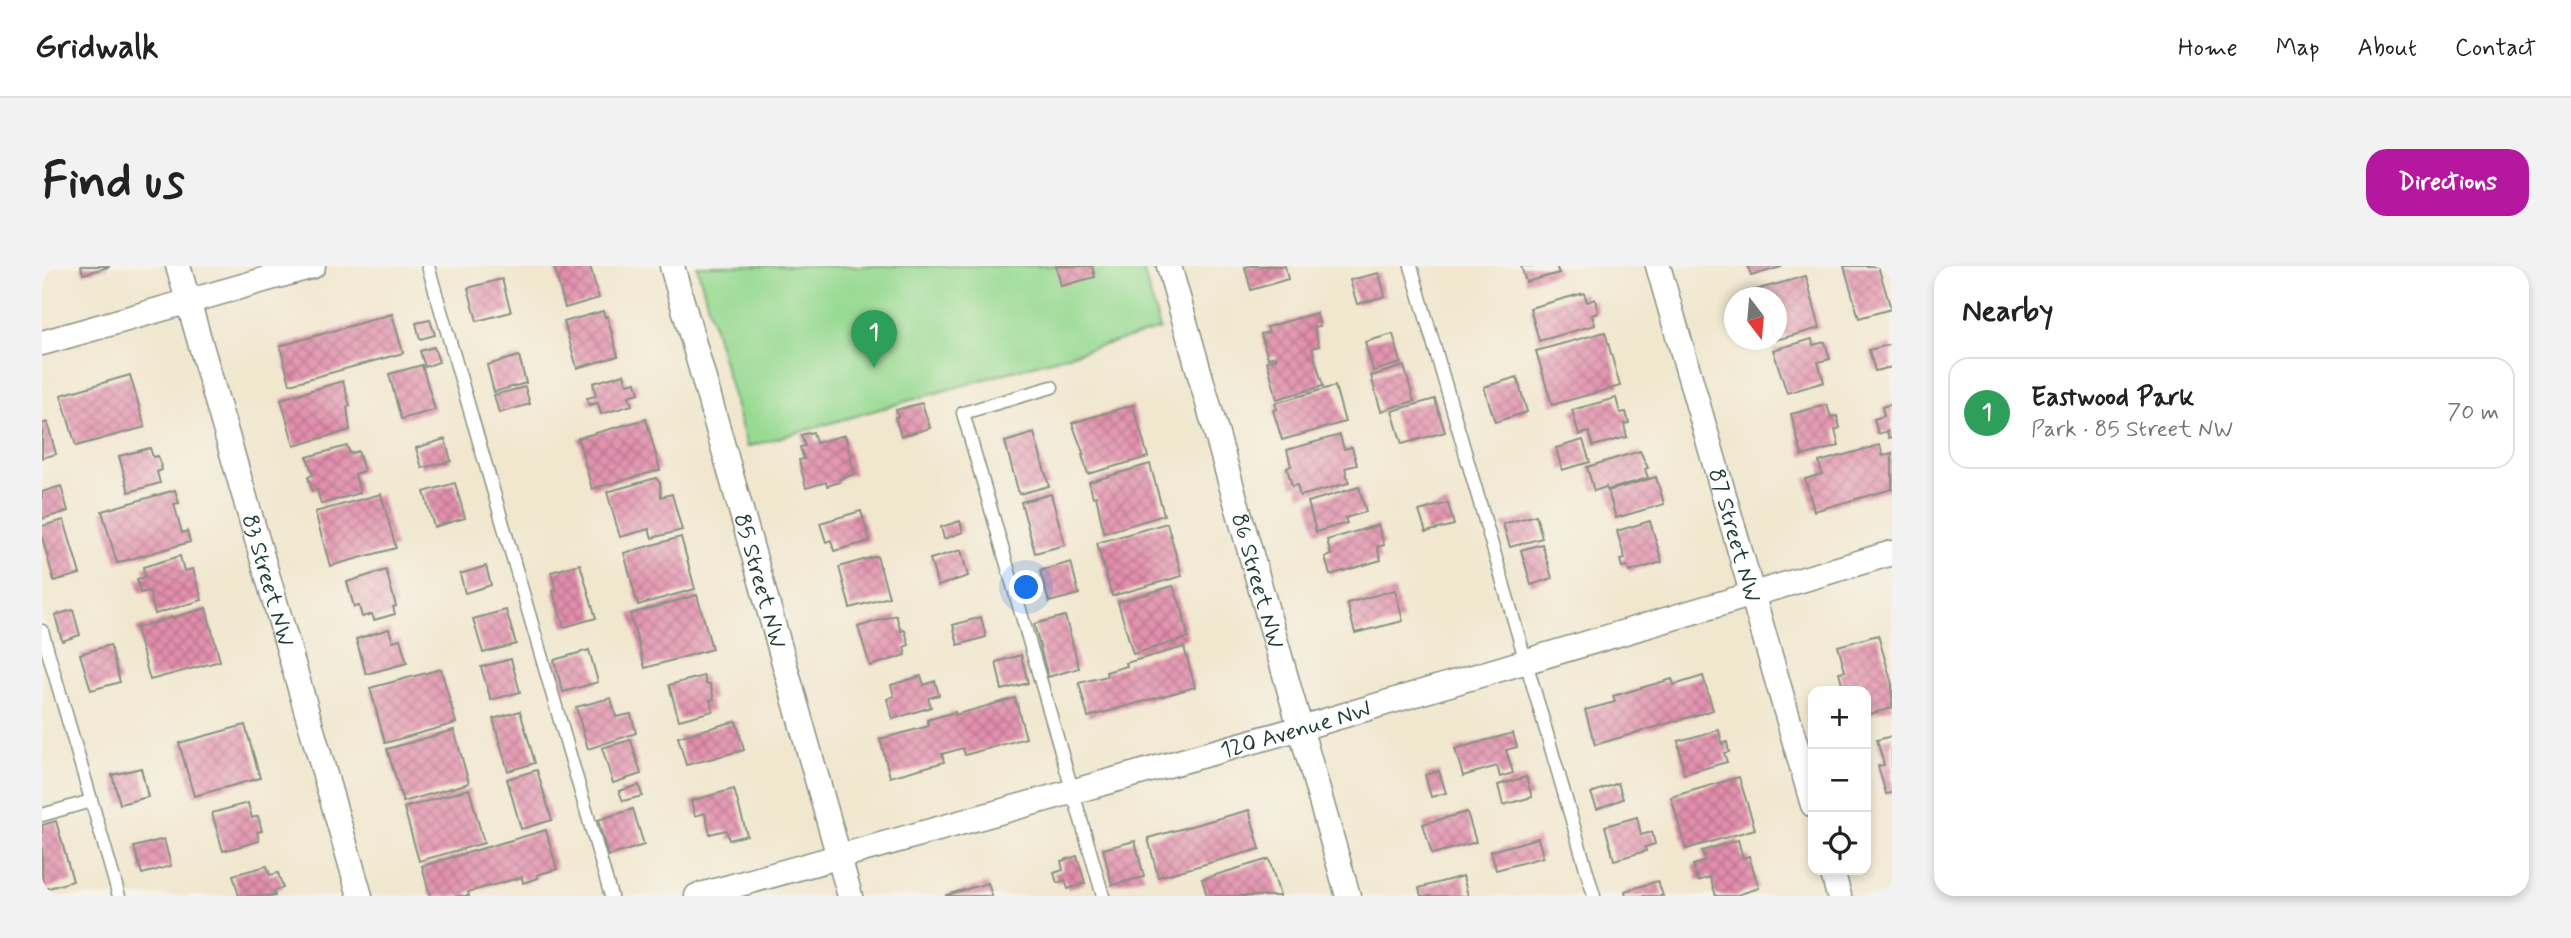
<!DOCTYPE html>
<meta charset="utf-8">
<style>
:root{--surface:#fff;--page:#f2f2f2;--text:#222;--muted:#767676;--line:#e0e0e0;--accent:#b5179e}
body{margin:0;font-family:Mynerve,sans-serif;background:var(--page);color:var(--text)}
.controls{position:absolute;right:21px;bottom:21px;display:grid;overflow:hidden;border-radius:14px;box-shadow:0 4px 10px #0003}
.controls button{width:63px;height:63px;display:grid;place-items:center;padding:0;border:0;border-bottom:2px solid var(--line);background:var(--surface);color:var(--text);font:35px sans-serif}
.compass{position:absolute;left:1682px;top:21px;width:63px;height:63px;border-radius:50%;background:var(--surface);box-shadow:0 4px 10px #0003;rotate:164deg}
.you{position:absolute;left:985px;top:322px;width:24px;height:24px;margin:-18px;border:5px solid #fff;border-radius:50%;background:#1a73e8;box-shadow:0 0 0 10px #1a73e833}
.badge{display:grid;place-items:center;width:46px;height:46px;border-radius:50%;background:var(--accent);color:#fff;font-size:23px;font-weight:700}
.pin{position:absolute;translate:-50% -58px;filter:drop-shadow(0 2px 4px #0008)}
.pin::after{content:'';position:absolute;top:37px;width:24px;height:21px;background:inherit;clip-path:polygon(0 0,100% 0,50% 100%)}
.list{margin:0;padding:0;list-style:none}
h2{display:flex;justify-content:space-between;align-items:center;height:91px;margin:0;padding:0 28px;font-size:30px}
h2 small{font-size:23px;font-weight:400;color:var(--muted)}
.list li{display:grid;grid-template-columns:46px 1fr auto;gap:21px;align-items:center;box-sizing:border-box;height:112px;margin:0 14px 14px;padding:0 14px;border:2px solid var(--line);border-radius:21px}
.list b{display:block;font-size:26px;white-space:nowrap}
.list p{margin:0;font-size:23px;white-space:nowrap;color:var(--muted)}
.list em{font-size:23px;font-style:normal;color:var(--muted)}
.icon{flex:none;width:38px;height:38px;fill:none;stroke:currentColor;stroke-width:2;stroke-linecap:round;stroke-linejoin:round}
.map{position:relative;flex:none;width:1850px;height:630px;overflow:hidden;border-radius:21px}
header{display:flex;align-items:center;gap:42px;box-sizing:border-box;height:98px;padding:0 35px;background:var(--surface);border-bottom:2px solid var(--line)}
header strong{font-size:33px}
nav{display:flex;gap:38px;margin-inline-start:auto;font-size:24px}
.intro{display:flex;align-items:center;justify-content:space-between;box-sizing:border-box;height:168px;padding:0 42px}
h1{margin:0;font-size:49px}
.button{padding:18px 32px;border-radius:21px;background:var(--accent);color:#fff;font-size:24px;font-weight:700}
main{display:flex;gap:42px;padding:0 42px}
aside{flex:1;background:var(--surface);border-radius:21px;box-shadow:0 4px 10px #0003}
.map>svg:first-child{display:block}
</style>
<header>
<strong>Gridwalk</strong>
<nav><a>Home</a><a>Map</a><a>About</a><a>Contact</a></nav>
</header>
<div class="intro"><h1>Find us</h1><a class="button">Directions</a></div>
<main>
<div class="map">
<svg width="1850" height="630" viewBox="0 0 1850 630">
<defs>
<pattern id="building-cross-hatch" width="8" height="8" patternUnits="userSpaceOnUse" patternTransform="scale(1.75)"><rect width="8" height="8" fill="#e28eac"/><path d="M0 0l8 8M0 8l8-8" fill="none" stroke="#b7758d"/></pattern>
</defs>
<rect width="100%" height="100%" fill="#f7f3e8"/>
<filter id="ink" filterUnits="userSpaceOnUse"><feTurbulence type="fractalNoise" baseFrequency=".0143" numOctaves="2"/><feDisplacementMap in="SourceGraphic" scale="14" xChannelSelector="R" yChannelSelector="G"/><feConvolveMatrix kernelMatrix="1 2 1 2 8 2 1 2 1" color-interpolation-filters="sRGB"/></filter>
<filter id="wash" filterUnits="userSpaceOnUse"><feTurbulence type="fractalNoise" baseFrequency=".00686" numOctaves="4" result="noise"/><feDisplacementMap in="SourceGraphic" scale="28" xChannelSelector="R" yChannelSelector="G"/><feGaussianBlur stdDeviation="1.57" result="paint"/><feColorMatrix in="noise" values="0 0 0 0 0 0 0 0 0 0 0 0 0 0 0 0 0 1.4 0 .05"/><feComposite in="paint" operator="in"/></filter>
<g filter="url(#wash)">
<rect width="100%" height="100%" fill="#f1e7cf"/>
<!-- green -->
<path fill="#97da92" stroke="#5b8c63" stroke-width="2" d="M655,0H1100L1118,63L705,181Z"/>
<g id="blocks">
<!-- building -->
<g fill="url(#building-cross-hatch)">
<path d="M39,0H67V1L41,8Z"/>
<path d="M512,0H548L557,32L523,42Z"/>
<path d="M1014,0H1050L1053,11L1019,20Z"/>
<path d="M1208,0H1243L1246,13L1209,24L1203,1Z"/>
<path d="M1479,0H1514L1517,7L1484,16Z"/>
<path d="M1706,0H1739V1L1709,10Z"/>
<path d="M1802,0H1836L1849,43L1817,52Z"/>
<path d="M1337,7L1343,30L1315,38L1308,14Z"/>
<path d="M1764,10L1778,62L1734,74V32H1708L1706,26Z"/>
<path d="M460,13L469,46L435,55L426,22Z"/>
<path d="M1542,27L1545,36L1553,33L1556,47L1550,49L1553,59L1497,75L1488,42Z"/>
<path d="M561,45L563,51L565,50L576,90L535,102L522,56Z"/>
<path d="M1274,47L1278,60L1272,61L1277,80L1270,82L1281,120L1235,133L1225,95L1234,93V90L1226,92L1219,68L1227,66L1225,61Z"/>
<path d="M350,48L361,87L248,118L238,80Z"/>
<path d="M388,54L393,69L378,73L374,57Z"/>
<path d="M1563,66L1578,120L1510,139L1494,85Z"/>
<path d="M1351,68L1359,97L1331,105L1323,76Z"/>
<path d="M1770,73L1771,79L1783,76L1788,93L1776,96L1782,116L1745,127L1731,84Z"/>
<path d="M1850,78V101L1833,105L1827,84Z"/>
<path d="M392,81L397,96L383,101L378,85Z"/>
<path d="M477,90L484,117L452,126L445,99Z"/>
<path d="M380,99L393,144L359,153L347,108Z"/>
<path d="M1362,100L1372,135L1339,145L1329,110Z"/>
<path d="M582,108L585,118L594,116L597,127L587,130L590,139L559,148L556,137L547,139L545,132L554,130L551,117Z"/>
<path d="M88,109L103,161L34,180L19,129Z"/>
<path d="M1475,111L1485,146L1453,156L1442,121Z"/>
<path d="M301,115L308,140L305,141L308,164L252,180L239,133Z"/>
<path d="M1293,120L1303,156L1240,174L1231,144L1235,143L1233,137Z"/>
<path d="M483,121L488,138L457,147L452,129Z"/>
<path d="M1574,132L1578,147L1584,146L1587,157L1582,158L1585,171L1551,180L1547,166L1537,169L1530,144Z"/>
<path d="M1393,133L1403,166L1360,178L1350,145Z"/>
<path d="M880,137L888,162L859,170L853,151L856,150L854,144Z"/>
<path d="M1850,138V171L1847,172L1845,165L1836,168L1832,153L1842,150L1840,141Z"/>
<path d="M1091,139L1106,191L1046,208L1040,189H1042L1030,157Z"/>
<path d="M1785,139L1789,151L1795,150L1798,162L1793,164L1797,180L1760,190L1749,148Z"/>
<path d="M604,153L618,204L550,223L536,172Z"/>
<path d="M5,156L14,188L0,192V158Z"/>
<path d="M771,166L774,177L803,169L813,208L797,213L798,216L785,220L784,216L764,222L757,194L762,193L758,181L763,180L759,169Z"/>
<path d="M992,167L1007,220L977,228L963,176Z"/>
<path d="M1298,169L1302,183L1310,181L1315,199L1303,202L1307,217L1258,230L1255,219L1250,220L1245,202L1249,200L1245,184Z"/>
<path d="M403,173L409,195L380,202L374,182Z"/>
<path d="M1541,174L1548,196L1520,204L1514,182Z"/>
<path d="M1838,179L1841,190L1850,187V223L1772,245L1763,213L1780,208L1777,196Z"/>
<path d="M305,180L308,188L316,185L322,205L313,208L318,227L279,238L275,224L270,225L266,211L271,209L265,191Z"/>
<path d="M108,182L111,191L116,190L120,204L115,206L118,217L87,226L77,190Z"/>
<path d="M1598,185L1606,202L1603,203L1606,212L1565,224L1564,221L1552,225L1545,201Z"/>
<path d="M1108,198L1122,249L1062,267L1054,230L1051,231L1047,216Z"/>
<path d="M1614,211L1622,238L1574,252L1566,225Z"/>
<path d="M614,212L618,217L619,231L630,228L640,264L610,272L607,263L578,271L565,226Z"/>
<path d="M413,217L423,252L392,261L382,226Z"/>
<path d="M19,220L26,245L0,253V226Z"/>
<path d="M1317,221L1324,246L1303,252L1305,257L1274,266L1266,236Z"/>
<path d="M133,224L137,237L132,238L140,267L145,265L148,276L75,297L60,245Z"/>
<path d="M339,228L354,282L288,300L273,246Z"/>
<path d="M1009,228L1023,279L993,287L979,236Z"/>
<path d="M1406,237L1412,259L1384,266L1377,245Z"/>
<path d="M819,245L828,275L792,285L789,274L784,276L778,257Z"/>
<path d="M1494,249L1500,272L1468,281L1461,258Z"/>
<path d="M22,254L38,308L12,315L0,271V260Z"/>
<path d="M918,255L921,266L902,273L899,261Z"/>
<path d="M1608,255L1620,296L1587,306L1585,300L1580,301L1578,294L1583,293L1575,265Z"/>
<path d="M1125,257L1140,310L1070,330L1055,277Z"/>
<path d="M1336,259L1342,279L1335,281L1339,294L1288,309L1283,291L1289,289L1285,274Z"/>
<path d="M639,271L653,323L596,339L582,287Z"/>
<path d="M1500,278L1510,312L1489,319L1479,284Z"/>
<path d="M919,284L926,310L896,320L888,293Z"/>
<path d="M138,290L142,305L151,303L160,334L113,348L107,325L98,327L95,313L103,311L101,301Z"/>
<path d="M835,290L847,331L808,342L797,301Z"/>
<path d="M1029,296L1037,328L1007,336L998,305Z"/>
<path d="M538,298L554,352L522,361L511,325L514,324L509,306Z"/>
<path d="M444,300L449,319L423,327L418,308Z"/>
<path d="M344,304L354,340L351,341L353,348L332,354L330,348L320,351L317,340L312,341L305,316Z"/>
<path d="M1131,320L1141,346L1146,372L1091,388L1076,336Z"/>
<path d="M1353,324L1361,355L1313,367L1305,337Z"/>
<path d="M655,329L670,383L603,402L588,348Z"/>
<path d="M164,342L178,395L108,414L94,362Z"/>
<path d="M31,344L38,369L20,375L13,349Z"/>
<path d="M464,344L474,378L441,387L431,353Z"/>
<path d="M854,349L859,365L863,364L867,379L862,381L864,389L828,400L816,361Z"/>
<path d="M1023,350L1037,402L1006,411L992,358Z"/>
<path d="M939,351L944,371L916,379L911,359Z"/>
<path d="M347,363L351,375L358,373L365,397L324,408L314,373Z"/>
<path d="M1836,369L1850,418V442L1824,449V425H1802L1797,406L1803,405L1796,380Z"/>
<path d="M68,379L78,416L49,424L38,388Z"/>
<path d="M1142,381L1153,421L1046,451L1037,417L1065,410L1064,406L1085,400L1084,397Z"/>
<path d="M547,384L556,416L521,426L512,394Z"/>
<path d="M979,389L986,417L960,424L954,396Z"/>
<path d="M469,393L478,426L449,434L439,401Z"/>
<path d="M399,403L414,457L343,477L328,422Z"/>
<path d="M662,410L664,418H668L672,433L668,434L671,445L637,454L627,419Z"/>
<path d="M879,410L882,419L893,415L897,429L886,432L889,441L851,453L845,433L852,430L849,419Z"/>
<path d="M1661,410L1671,444L1553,479L1543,444L1573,436L1571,430L1630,413L1632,419Z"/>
<path d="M569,432L574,451L589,448L594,467L546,483L534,441Z"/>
<path d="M973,432L984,472L923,489L921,482L900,488L902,496L848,511L838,473L887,460L885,454L913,446V449Z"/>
<path d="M478,445L493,497L466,505L451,453Z"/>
<path d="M694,455L702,484L644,499L636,471Z"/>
<path d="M203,459L218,512L152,530L137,477Z"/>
<path d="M412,464L427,517L361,536L345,483Z"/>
<path d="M1677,464L1680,478L1685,476L1687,486L1682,487L1685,496L1642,508L1636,475Z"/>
<path d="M1471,467L1475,481L1464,484L1471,507L1458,511L1455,500L1421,510L1413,483Z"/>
<path d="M1850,470V527L1844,528L1836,500L1842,499L1835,474Z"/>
<path d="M589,474L599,508L571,517L560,482Z"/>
<path d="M99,502L106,531L78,538L70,509Z"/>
<path d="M495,504L510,554L479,563L465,513Z"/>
<path d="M1397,505L1404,527L1389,531L1383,509Z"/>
<path d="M1484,511L1490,531L1461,539L1456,519Z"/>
<path d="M1697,511L1713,563L1644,583L1629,531Z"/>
<path d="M1576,517L1581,533L1555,543L1549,527Z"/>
<path d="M597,519L600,530L581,535L577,525Z"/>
<path d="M427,523L442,577L377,595L362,542Z"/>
<path d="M692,523L705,569L687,574L684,564L668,568L663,547L653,550L649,535Z"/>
<path d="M206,537L210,552L216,550L220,565L215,566L217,575L181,585L170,547Z"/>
<path d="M591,543L602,579L566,590L556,554Z"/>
<path d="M1207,544L1218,583L1116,611L1106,572Z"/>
<path d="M1425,546L1434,576L1390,588L1381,558Z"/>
<path d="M1595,551L1599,569L1610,566L1613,578L1603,581L1604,585L1572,594L1563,560Z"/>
<path d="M14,555L31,615L0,624V559Z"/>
<path d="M504,564L515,603L495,609L496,612L481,617L480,611L426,626L427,630H388L380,600Z"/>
<path d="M1496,572L1501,591L1454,604L1449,585Z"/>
<path d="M122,573L129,600L100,608L92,581Z"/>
<path d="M1696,574L1701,592L1707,590L1717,622L1692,630H1674L1668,611L1656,615L1651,599L1663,595L1660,585Z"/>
<path d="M1093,575L1102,611L1070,619L1061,583Z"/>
<path d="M1035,590L1043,617L1026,623L1023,614L1015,617L1012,607L1021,604L1019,595Z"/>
<path d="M1227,593L1238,630H1165L1160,613Z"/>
<path d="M225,600L228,609L236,607L241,622L232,625L233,630H197L191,609Z"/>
<path d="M1421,610L1426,630H1379L1377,622Z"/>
<path d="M1616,615L1621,630H1584L1583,625Z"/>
<path d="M946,617L950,630H904V629Z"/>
</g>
</g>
</g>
<g filter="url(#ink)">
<use href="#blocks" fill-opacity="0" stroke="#889282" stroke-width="2"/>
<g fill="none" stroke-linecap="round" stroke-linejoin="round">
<!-- lane casing -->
<g stroke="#889282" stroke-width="15">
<g id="lane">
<path d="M386,0L569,630"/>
<path d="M1369,0L1552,630"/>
<path d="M1010,121L921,147L1061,630"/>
<path d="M0,365L77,630"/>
<path d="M0,549L49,535"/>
</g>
</g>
<!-- street casing -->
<g stroke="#889282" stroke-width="27">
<g id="street">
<path id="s1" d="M136,0L318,630"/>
<path id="s2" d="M630,0L808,630"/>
<path id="s3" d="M1127,0L1306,630"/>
<path id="s4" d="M1616,0L1771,539"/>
<path d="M0,77L271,0"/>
<path d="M1790,604L1797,630"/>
<path id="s5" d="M655,630L1259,462L1850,287"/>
</g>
</g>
<!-- lane -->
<use href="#lane" stroke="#fff" stroke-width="12"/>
<!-- street -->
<use href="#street" stroke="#fff" stroke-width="24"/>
</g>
</g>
<g text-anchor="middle" stroke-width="5" stroke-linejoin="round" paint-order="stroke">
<!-- street labels -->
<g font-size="23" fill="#1f3d34" stroke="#f7f3e8">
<text dy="8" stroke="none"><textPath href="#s4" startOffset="280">87 Street NW</textPath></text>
<text dy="8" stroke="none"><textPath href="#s1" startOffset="327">83 Street NW</textPath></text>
<text dy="8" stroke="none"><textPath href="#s2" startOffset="327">85 Street NW</textPath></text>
<text dy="8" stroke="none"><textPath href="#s3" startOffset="327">86 Street NW</textPath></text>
<text dy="8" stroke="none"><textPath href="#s5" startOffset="621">120 Avenue NW</textPath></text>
</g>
</g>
</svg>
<div class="controls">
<button>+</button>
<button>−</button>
<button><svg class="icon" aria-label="locate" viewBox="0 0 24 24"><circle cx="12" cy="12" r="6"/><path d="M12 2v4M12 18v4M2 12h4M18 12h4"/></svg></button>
</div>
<svg class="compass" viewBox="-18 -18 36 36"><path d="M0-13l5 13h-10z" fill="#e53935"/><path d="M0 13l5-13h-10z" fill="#767676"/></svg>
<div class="you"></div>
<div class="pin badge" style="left:832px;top:102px;background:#2e9e5b">1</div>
</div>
<aside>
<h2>Nearby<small></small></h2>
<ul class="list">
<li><span class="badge" style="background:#2e9e5b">1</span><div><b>Eastwood Park</b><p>Park · 85 Street NW</p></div><em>70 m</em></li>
</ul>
</aside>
</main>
